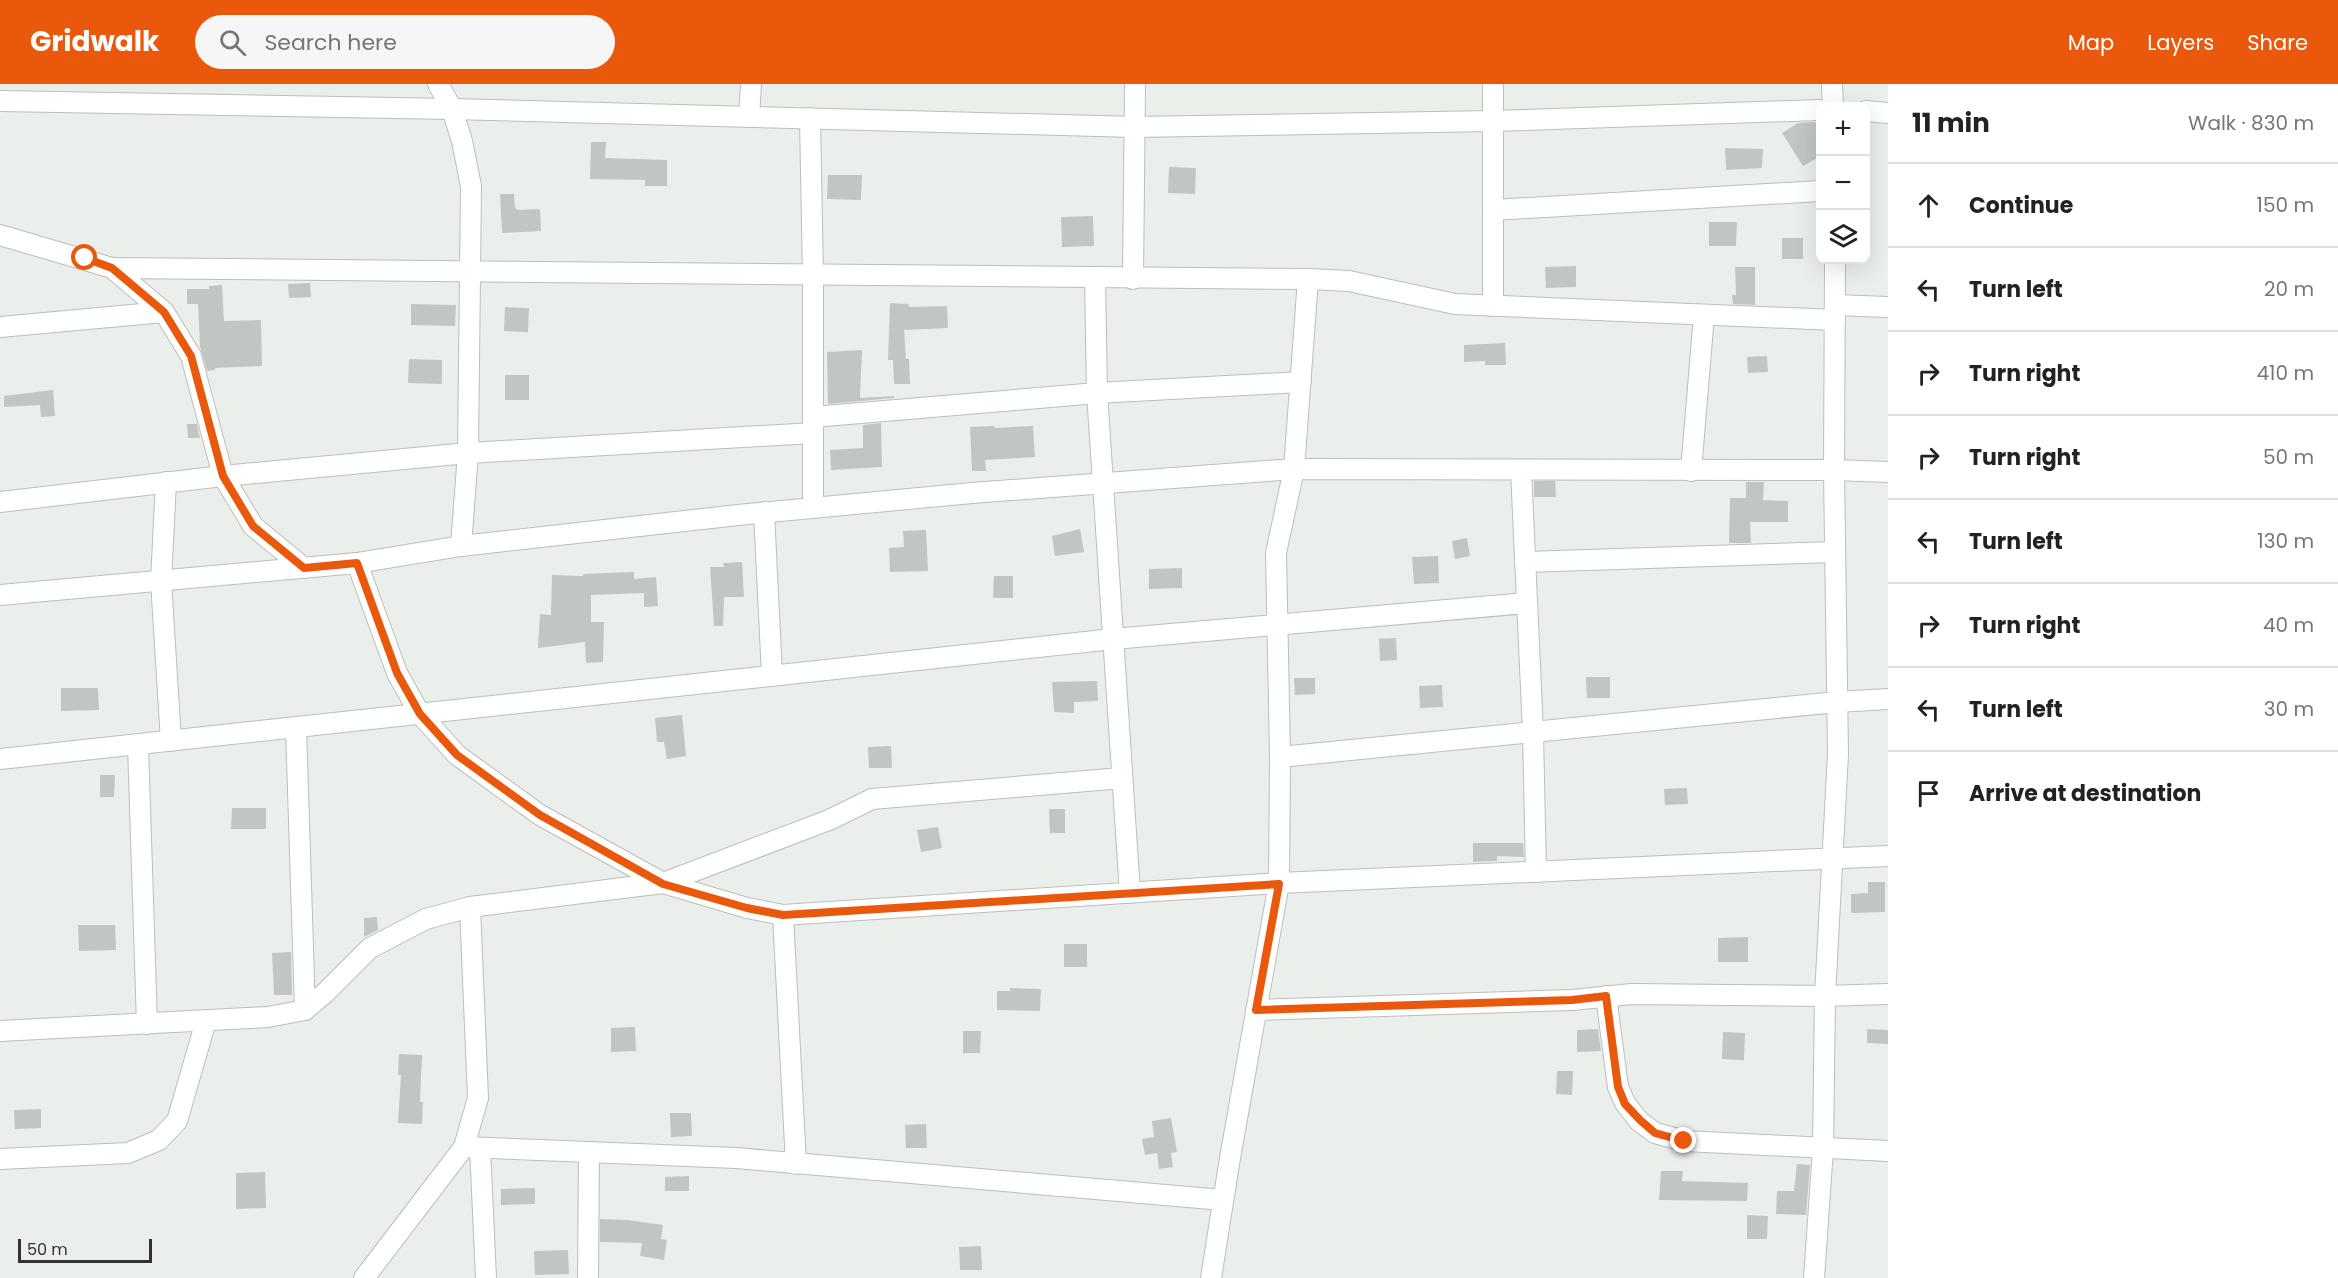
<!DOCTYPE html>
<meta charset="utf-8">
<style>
:root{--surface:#fff;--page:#f6f6f6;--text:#222;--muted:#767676;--line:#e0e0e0;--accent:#ea580c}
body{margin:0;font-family:Poppins,sans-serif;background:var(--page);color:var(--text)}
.controls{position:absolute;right:18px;top:18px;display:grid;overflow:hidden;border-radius:12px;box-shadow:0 6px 24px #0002}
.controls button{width:54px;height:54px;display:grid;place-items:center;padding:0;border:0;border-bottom:2px solid var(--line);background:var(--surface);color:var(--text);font:30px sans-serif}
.scale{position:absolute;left:18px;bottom:15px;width:134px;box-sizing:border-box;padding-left:6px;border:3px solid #313231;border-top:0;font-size:16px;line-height:21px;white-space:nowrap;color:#313231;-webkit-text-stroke:4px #ebefeb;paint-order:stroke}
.stop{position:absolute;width:18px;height:18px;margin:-14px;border:4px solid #ea580c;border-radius:50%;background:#fff}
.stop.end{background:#ea580c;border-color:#fff;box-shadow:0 2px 6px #0008}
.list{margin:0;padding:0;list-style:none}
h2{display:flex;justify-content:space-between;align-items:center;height:78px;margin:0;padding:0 24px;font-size:26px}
h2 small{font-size:20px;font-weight:400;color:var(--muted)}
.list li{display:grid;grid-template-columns:39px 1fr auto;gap:18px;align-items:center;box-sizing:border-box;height:84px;padding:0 24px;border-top:2px solid var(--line)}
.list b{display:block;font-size:22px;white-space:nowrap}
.list em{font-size:20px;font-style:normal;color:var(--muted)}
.icon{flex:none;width:33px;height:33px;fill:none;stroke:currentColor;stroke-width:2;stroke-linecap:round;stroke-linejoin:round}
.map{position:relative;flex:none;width:1888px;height:1194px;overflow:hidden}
header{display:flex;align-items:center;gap:36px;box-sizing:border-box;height:84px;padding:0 30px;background:var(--accent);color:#fff}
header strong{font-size:28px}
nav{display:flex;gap:33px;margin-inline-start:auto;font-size:21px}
.search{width:420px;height:54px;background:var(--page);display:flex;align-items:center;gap:15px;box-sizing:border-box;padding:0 21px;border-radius:33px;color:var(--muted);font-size:22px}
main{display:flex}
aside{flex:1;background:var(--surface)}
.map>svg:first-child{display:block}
</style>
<header>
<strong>Gridwalk</strong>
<div class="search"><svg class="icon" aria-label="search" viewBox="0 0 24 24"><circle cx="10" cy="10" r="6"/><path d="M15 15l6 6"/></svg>Search here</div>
<nav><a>Map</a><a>Layers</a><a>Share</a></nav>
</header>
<main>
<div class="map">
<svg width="1888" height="1194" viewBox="0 0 1888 1194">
<rect width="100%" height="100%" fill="#ebefeb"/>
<!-- building -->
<g fill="#c1c6c5">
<path d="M1815,38L1821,46V72L1803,82L1782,49L1798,39Z"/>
<path d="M591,58H606L605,74L667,76V102H645V96L590,95Z"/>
<path d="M1725,64L1763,65L1762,84L1726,86Z"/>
<path d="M1169,83L1196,84L1195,110L1168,109Z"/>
<path d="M828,91H862L861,116L827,115Z"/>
<path d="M500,110H514L515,124L518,126L540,125L541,147L502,149Z"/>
<path d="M1093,132L1094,162L1062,163L1061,133Z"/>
<path d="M1709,138H1737L1736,162H1709Z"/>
<rect x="1782" y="154" width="21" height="21"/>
<path d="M1576,182V203L1546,204L1545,183Z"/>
<path d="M1735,183H1755V221L1733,220L1732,211H1736Z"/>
<path d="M310,199L311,213L289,214L288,200Z"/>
<path d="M222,201L224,237L261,236L262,282L215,284V286L207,287L200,263L198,220H187V205H209V202Z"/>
<path d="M890,219L909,220V223L947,222L948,244L904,246L906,275H909L910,300H894L893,276H888Z"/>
<path d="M411,220L456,221L455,242L411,241Z"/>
<path d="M505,223L529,224L528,248L504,247Z"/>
<path d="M1505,259L1506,281H1485V277L1464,278V261Z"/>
<path d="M862,266L860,314L894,312V314L828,320L827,268Z"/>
<path d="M1767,272L1768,288L1748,289L1747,273Z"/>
<path d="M409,275L442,276V300L408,299Z"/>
<rect x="505" y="291" width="24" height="25"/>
<path d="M53,306L55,332L41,333L40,321L4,323V312Z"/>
<path d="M881,339L882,383L831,386L830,366L863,364V341Z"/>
<path d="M187,340H197L200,354H188Z"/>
<path d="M994,342V344L1033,342L1035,373L985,376L986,387H972L970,343Z"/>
<path d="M1534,397H1555L1556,413H1534Z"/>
<path d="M1746,398H1764L1763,416L1788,417V438H1750L1751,459H1729L1730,414H1746Z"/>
<path d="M1080,445L1084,468L1055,472L1052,452Z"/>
<path d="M926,446L928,487L890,488L889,464L904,463L903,447Z"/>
<path d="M1467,454L1470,472L1455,475L1452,457Z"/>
<path d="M1438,472L1439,499L1414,500L1412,473Z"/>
<path d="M742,478L744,513H724L723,542H714L710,483H724L723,479Z"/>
<path d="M1182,484V504L1149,505V485Z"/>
<path d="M634,488V495L656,493L658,522L644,523V509L591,511V538H604L603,578L586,579L585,558L538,564L540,530L551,531L552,491L583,492V490Z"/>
<path d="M994,492H1013V514H993Z"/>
<path d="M1396,554L1397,576L1380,577L1379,555Z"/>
<path d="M1586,593H1610V614H1587Z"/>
<path d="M1294,594H1315V610L1295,611Z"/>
<path d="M1097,597L1098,617L1074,618V629L1054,628L1052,598Z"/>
<path d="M1442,601L1443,623L1420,624L1419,602Z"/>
<path d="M61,604H98L99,626L61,627Z"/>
<path d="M682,631L686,672L667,675L664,658H657L655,634Z"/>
<path d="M891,662L892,684H869L868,663Z"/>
<path d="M100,691H115L114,713H100Z"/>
<path d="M1687,704L1688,720L1665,721L1664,705Z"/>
<path d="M232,724H266V745H231Z"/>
<path d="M1049,725H1065V749H1050Z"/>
<path d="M938,743L942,764L921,768L917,746Z"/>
<path d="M1473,759H1523L1524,773L1497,772V777L1473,778Z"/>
<path d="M1868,798H1885V828L1851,829V810L1868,809Z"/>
<path d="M377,833L378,846L364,853V834Z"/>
<path d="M78,841H115L116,866L79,867Z"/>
<path d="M1748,853V878H1718V854Z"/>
<rect x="1064" y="860" width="23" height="23"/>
<path d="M291,868L292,911H274L272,869Z"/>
<path d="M1010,904L1041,905L1040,927L997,926V907H1010Z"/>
<path d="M635,943L636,967L611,968V944Z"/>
<path d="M1598,945L1601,967L1577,968V946Z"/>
<path d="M1867,945L1888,946V960L1867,959Z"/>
<path d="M963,947H981L980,969H963Z"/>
<path d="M1723,948L1745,949L1744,976L1722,975Z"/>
<path d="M399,970L422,971L420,1018H423L422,1040L398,1039L401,991H398Z"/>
<path d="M1557,987H1573L1572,1011L1556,1010Z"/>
<path d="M41,1025V1044L15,1045L14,1026Z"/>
<path d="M670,1029H691L692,1052L671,1053Z"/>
<path d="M1171,1034L1177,1068L1171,1069L1173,1083L1159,1085L1157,1069L1145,1071L1142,1055L1154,1053L1152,1037Z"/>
<path d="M926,1040L927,1064H906L905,1041Z"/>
<path d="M1797,1080L1810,1081L1806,1131L1776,1130L1777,1107H1794Z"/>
<path d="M1661,1087H1683L1682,1097L1748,1099L1747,1117L1659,1116Z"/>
<path d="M265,1088L266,1124L236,1125V1089Z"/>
<path d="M689,1092V1107H665V1093Z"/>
<path d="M535,1104V1120L501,1121V1105Z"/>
<path d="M1747,1131L1768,1132L1767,1155H1747Z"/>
<path d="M600,1135L628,1136L663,1141L661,1155L667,1156L664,1176L640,1172L642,1159L600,1158Z"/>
<path d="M981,1162L982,1186H960L959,1163Z"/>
<path d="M568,1166L569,1190L535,1191L534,1167Z"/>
</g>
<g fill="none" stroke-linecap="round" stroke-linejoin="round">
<!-- minor casing -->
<g stroke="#bbbeba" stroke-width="22">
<g id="minor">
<path d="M1493,0V222"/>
<path d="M1832,0L1833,22"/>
<path d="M0,17L452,25L1135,43L1493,37L1820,26"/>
<path d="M1866,27L1888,29"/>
<path d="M749,33L751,0"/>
<path d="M810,34L813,192V424"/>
<path d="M1493,126L1820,107"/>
<path d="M0,151L112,184L1308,195L1349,197L1455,220L1835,236"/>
<path d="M112,184L164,228L191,272L223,392L253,442L304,484"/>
<path d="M1095,195L1097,309L1130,809"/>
<path d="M1133,195L1135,0"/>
<path d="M1835,221L1888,223"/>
<path d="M0,243L164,228"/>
<path d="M813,333L1097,309L1301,298"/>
<path d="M1521,386L1533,648L1536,788"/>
<path d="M1691,387L1704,231"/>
<path d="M166,398L161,497L171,657"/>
<path d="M0,418L223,392L468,369L813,349"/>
<path d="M764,428L772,592"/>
<path d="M461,462L738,431L972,409L1294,385L1834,386L1888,388"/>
<path d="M1525,478L1835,468"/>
<path d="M357,479L397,589L420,630L457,671L540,731L663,799L747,824L783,831L1279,799L1888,772"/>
<path d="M0,511L357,479L461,462L468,369L471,102L462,57L452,25L438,0"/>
<path d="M296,644L305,926"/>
<path d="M138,661L147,940"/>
<path d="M1280,673L1837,618L1888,615"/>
<path d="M0,675L1113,555L1527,519"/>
<path d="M783,831L796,1080"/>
<path d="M1606,912L1618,1003L1625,1019L1639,1037L1655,1049L1685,1057L1888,1067"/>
<path d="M1256,926L1572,916L1632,910L1825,912L1888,910"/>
<path d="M0,947L268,933L305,926L325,909L370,864L426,835L470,823L663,799L829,736L872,715L1122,694"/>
<path d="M464,1063L736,1074L1223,1116"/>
<path d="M480,1064L486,1194"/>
<path d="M0,1075L128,1069L159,1056L177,1037L206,937"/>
<path d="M364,1194L464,1063L478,1014L470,823"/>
<path d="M588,1194L589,1068"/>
<path d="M1211,1194L1230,1074L1279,799L1280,673L1276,469L1294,385L1308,195"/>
<path d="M1814,1194L1823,1065L1825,912L1838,670L1834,386L1835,176"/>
</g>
</g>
<!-- minor -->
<use href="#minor" stroke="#fff" stroke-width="20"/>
</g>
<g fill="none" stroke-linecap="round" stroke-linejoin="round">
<!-- route -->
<path stroke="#ea580c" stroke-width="8" d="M85,174L112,184L164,228L191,272L223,392L253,442L304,484L357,479L397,589L420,630L457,671L540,731L663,800L747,824L783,831L1279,800L1256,926L1572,916L1606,912L1618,1003L1625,1020L1640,1036L1655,1049L1684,1057"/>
</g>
</svg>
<div class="controls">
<button>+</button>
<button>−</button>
<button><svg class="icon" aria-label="layers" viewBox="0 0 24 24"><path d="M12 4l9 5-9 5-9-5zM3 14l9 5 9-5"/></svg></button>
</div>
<div class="scale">50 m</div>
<div class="stop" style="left:85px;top:174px"></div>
<div class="stop end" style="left:1684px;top:1057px"></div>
</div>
<aside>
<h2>11 min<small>Walk · 830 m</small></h2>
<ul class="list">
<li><svg class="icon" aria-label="ahead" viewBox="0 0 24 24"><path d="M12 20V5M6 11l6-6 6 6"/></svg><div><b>Continue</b></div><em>150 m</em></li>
<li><svg class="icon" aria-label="left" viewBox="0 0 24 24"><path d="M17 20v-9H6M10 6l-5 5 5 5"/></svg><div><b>Turn left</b></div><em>20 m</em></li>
<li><svg class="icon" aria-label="right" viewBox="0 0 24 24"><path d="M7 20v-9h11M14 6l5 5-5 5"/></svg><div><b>Turn right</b></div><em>410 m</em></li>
<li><svg class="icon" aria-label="right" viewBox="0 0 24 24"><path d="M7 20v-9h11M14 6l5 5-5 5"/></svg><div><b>Turn right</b></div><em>50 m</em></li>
<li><svg class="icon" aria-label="left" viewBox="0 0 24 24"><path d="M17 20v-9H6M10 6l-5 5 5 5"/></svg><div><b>Turn left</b></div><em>130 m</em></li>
<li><svg class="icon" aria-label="right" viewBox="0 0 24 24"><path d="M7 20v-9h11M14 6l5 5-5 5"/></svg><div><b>Turn right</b></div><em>40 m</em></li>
<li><svg class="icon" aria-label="left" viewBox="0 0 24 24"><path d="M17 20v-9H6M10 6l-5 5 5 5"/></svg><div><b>Turn left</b></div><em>30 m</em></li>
<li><svg class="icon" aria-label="arrive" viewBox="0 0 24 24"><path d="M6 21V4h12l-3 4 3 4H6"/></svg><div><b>Arrive at destination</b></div></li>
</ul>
</aside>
</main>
